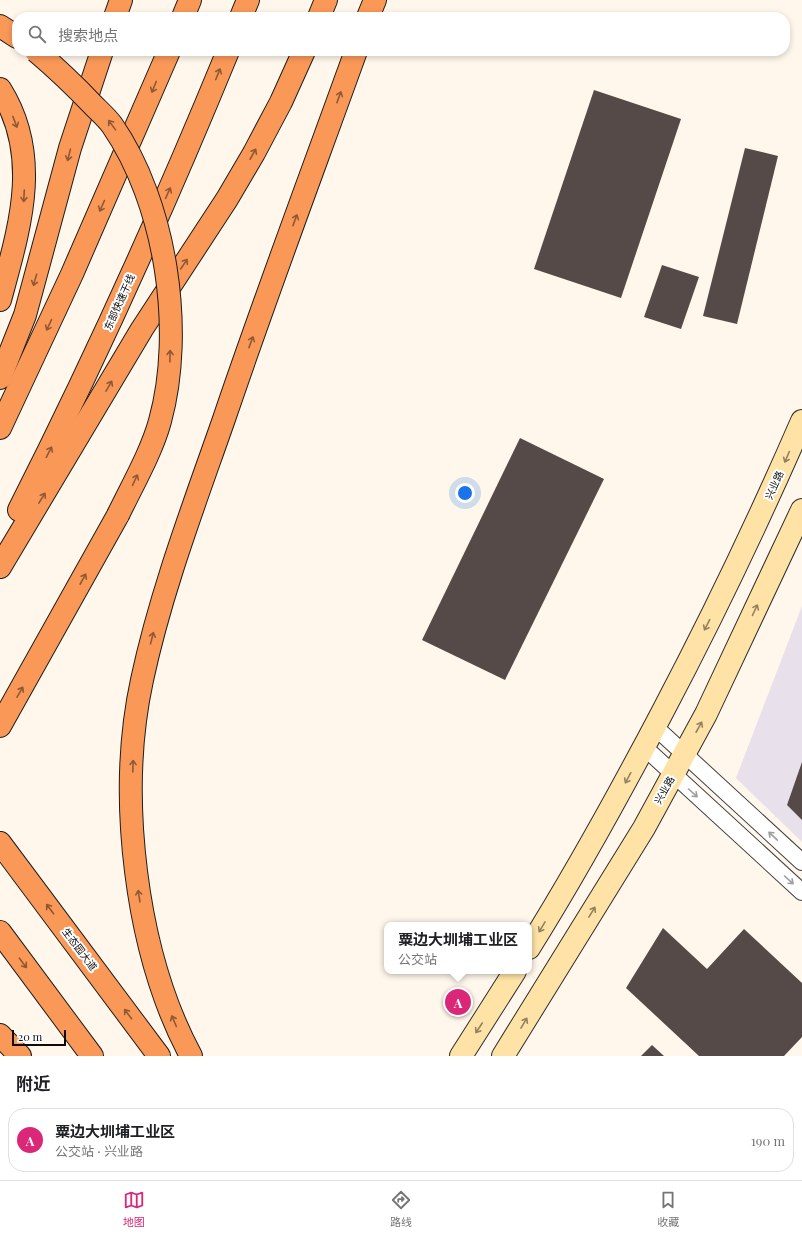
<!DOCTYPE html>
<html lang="zh">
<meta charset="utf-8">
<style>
:root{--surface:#fff;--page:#f6f6f6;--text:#202124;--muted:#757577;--line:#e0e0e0;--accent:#db2777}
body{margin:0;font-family:"Playfair Display","Noto Sans SC",serif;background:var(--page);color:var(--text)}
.scale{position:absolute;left:12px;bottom:10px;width:54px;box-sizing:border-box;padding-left:4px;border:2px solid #0c0c0c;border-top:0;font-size:11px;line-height:14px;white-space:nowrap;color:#0c0c0c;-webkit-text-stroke:3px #fff;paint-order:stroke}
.you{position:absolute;left:465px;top:493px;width:14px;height:14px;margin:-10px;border:3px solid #fff;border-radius:50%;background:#1a73e8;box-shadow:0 0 0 6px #1a73e833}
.badge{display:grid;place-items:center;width:26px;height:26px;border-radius:50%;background:var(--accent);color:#fff;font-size:13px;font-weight:700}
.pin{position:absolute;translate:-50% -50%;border:2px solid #fff;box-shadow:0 1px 4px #0006}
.popup{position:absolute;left:384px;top:922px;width:148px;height:52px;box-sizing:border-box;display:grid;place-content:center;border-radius:8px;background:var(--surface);filter:drop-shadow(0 1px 3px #0005);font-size:13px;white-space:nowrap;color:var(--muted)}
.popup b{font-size:15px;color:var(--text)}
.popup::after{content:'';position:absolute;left:50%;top:100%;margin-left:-8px;border:8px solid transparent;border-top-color:var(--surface)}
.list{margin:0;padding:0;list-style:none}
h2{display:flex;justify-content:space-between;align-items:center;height:52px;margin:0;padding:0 16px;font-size:17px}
h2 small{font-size:13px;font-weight:400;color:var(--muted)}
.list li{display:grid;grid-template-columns:26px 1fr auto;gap:12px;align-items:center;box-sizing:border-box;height:64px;margin:0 8px 8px;padding:0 8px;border:1px solid var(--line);border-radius:16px}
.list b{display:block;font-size:15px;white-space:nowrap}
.list p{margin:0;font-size:13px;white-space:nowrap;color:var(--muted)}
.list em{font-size:13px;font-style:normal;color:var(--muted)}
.icon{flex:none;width:22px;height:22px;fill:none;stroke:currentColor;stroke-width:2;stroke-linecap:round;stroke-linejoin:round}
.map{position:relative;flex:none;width:802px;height:1056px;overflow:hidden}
.search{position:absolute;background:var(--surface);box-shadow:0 2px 6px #0003;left:12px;right:12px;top:12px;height:44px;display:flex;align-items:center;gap:10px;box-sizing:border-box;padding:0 14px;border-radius:16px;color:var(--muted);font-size:15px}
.sheet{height:124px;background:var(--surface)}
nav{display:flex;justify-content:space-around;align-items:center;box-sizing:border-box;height:56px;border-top:1px solid var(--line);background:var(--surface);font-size:11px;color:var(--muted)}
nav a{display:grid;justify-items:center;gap:2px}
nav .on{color:var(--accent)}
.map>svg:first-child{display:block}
</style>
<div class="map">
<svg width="802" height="1056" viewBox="0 0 802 1056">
<rect width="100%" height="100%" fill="#fff7eb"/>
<!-- industrial -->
<path fill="#e8e0eb" d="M802,606V842L736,778Z"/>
<!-- building -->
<g fill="#554a48">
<path d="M594,90L681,119L621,298L534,269Z"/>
<path d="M745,148L778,156L737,324L703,316Z"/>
<path d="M662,265L699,277L681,329L644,317Z"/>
<path d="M520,438L604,479L505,680L422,640Z"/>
<path d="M802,762V820L787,805Z"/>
<path d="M663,928L707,969L744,929L802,983V1037L784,1056H699L626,988Z"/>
<path d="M652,1045L664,1056H641Z"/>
</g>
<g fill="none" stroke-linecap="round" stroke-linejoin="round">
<!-- minor casing -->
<g stroke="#3f3f3f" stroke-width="18">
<g id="minor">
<path d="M655,727L802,862"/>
<path d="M644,747L802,892"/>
</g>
</g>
<!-- secondary casing -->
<g stroke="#2e2e2e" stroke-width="24">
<g id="secondary">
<path d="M529,948C577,871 621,791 663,711C713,616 759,520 802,421"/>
<path d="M461,1056L515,971"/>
<path d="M503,1056L644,828L706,714L802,510"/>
</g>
</g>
<!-- trunk casing -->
<g stroke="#1d1d1d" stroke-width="24">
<g id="trunk">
<path d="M115,17L121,0"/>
<path d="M183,17L190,0"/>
<path d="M241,17L248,0"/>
<path d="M319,17L326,0"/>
<path d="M368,17L375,0"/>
<path d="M0,26L17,37"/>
<path d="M0,89C43,157 19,229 0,300"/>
<path d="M0,378L25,315L70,148L102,51"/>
<path d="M0,428L72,274L169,51"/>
<path d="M19,510C95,360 164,207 228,51"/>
<path d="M0,567L142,329L227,199L254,153L281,102L304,51"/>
<path d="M0,726L118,515"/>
<path d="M0,843L159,1056"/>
<path d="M0,932L92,1056"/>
<path d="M0,1035L20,1056"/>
<path d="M191,1056C135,952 117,795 142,680C161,591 194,505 224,419C266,295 312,173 356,51"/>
</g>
</g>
<!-- minor -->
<use href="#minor" stroke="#fff" stroke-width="16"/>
<!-- secondary -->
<use href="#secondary" stroke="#ffe3a6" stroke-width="22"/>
<!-- trunk -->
<use href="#trunk" stroke="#fa9857" stroke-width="22"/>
<!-- trunk-bridge casing -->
<g stroke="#1d1d1d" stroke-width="24" stroke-linecap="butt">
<path id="trunk-bridge" d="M36,51C56,68 75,86 93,105C99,111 107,118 112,125C166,203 185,330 160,421C152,451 132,486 118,515"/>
</g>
<!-- trunk-bridge -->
<use href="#trunk-bridge" stroke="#fa9857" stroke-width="22"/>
</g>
<!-- one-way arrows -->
<defs><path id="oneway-shaft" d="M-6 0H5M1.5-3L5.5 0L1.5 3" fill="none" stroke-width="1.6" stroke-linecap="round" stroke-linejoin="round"/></defs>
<g stroke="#8f5935">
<use href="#oneway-shaft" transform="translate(218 74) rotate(-68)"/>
<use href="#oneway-shaft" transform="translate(154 87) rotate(112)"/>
<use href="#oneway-shaft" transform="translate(339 97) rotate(-70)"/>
<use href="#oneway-shaft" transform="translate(15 122) rotate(69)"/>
<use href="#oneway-shaft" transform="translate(112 125) rotate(-126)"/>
<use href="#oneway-shaft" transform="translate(253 154) rotate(-61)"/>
<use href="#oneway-shaft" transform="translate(69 155) rotate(104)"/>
<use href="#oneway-shaft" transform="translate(168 193) rotate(-66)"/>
<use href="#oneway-shaft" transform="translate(24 196) rotate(93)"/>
<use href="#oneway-shaft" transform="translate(102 206) rotate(114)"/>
<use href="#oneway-shaft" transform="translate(295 220) rotate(-70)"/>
<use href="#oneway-shaft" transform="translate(184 264) rotate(-56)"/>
<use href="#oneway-shaft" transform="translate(35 280) rotate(106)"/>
<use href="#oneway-shaft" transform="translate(49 325) rotate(115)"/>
<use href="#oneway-shaft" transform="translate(251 342) rotate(-70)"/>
<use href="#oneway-shaft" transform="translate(170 356) rotate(-89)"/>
<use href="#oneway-shaft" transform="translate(109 386) rotate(-60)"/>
<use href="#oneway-shaft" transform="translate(49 452) rotate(-63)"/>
<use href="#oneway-shaft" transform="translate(135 480) rotate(-65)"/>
<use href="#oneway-shaft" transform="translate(42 498) rotate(-58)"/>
<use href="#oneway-shaft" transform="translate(83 579) rotate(-61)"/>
<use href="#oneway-shaft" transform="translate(152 638) rotate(-76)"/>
<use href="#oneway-shaft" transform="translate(20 692) rotate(-60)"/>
<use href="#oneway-shaft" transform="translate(133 766) rotate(-88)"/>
<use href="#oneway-shaft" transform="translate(139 896) rotate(-99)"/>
<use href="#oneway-shaft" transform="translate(50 909) rotate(-127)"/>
<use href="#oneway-shaft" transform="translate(23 963) rotate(53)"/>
<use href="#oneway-shaft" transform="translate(128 1014) rotate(-127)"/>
<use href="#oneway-shaft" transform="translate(174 1021) rotate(-113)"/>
</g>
<g stroke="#928261">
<use href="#oneway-shaft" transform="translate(787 457) rotate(113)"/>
<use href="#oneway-shaft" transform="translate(755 610) rotate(-65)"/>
<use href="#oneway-shaft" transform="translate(707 625) rotate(117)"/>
<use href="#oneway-shaft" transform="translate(699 727) rotate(-61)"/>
<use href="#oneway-shaft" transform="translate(628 778) rotate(118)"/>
<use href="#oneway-shaft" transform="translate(592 912) rotate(-58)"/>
<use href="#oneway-shaft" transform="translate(542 927) rotate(121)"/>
<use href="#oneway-shaft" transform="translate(524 1023) rotate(-59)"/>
<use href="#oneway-shaft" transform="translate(479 1028) rotate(123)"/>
</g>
<g stroke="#9e9e9e">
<use href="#oneway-shaft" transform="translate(693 793) rotate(42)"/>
<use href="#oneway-shaft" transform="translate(773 836) rotate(-137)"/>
<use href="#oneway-shaft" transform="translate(789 880) rotate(42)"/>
</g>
<g text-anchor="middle" stroke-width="4" stroke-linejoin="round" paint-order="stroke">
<!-- street labels -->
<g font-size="10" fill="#0c0c0c" stroke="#fff">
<text transform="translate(119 302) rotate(-66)" y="4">东部快速干线</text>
<text transform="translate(774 485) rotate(-66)" y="4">兴业路</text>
<text transform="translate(664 790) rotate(-61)" y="4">兴业路</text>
<text transform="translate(80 949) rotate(53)" y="4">生态园大道</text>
</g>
</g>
</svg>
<div class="scale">20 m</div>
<div class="you"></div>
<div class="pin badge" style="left:458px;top:1002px">A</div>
<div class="popup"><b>粟边大圳埔工业区</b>公交站</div>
<div class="search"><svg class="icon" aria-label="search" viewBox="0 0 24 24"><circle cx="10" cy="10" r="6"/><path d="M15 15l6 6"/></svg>搜索地点</div>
</div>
<section class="sheet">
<h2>附近<small></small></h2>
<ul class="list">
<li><span class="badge">A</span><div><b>粟边大圳埔工业区</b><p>公交站 · 兴业路</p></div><em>190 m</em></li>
</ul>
</section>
<nav>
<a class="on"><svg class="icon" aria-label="map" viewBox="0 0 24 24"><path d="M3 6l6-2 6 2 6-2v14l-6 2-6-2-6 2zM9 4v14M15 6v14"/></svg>地图</a>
<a><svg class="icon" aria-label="directions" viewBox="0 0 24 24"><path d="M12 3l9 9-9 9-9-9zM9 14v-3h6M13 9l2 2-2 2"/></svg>路线</a>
<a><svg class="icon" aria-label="saved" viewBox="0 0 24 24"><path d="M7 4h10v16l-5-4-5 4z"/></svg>收藏</a>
</nav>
